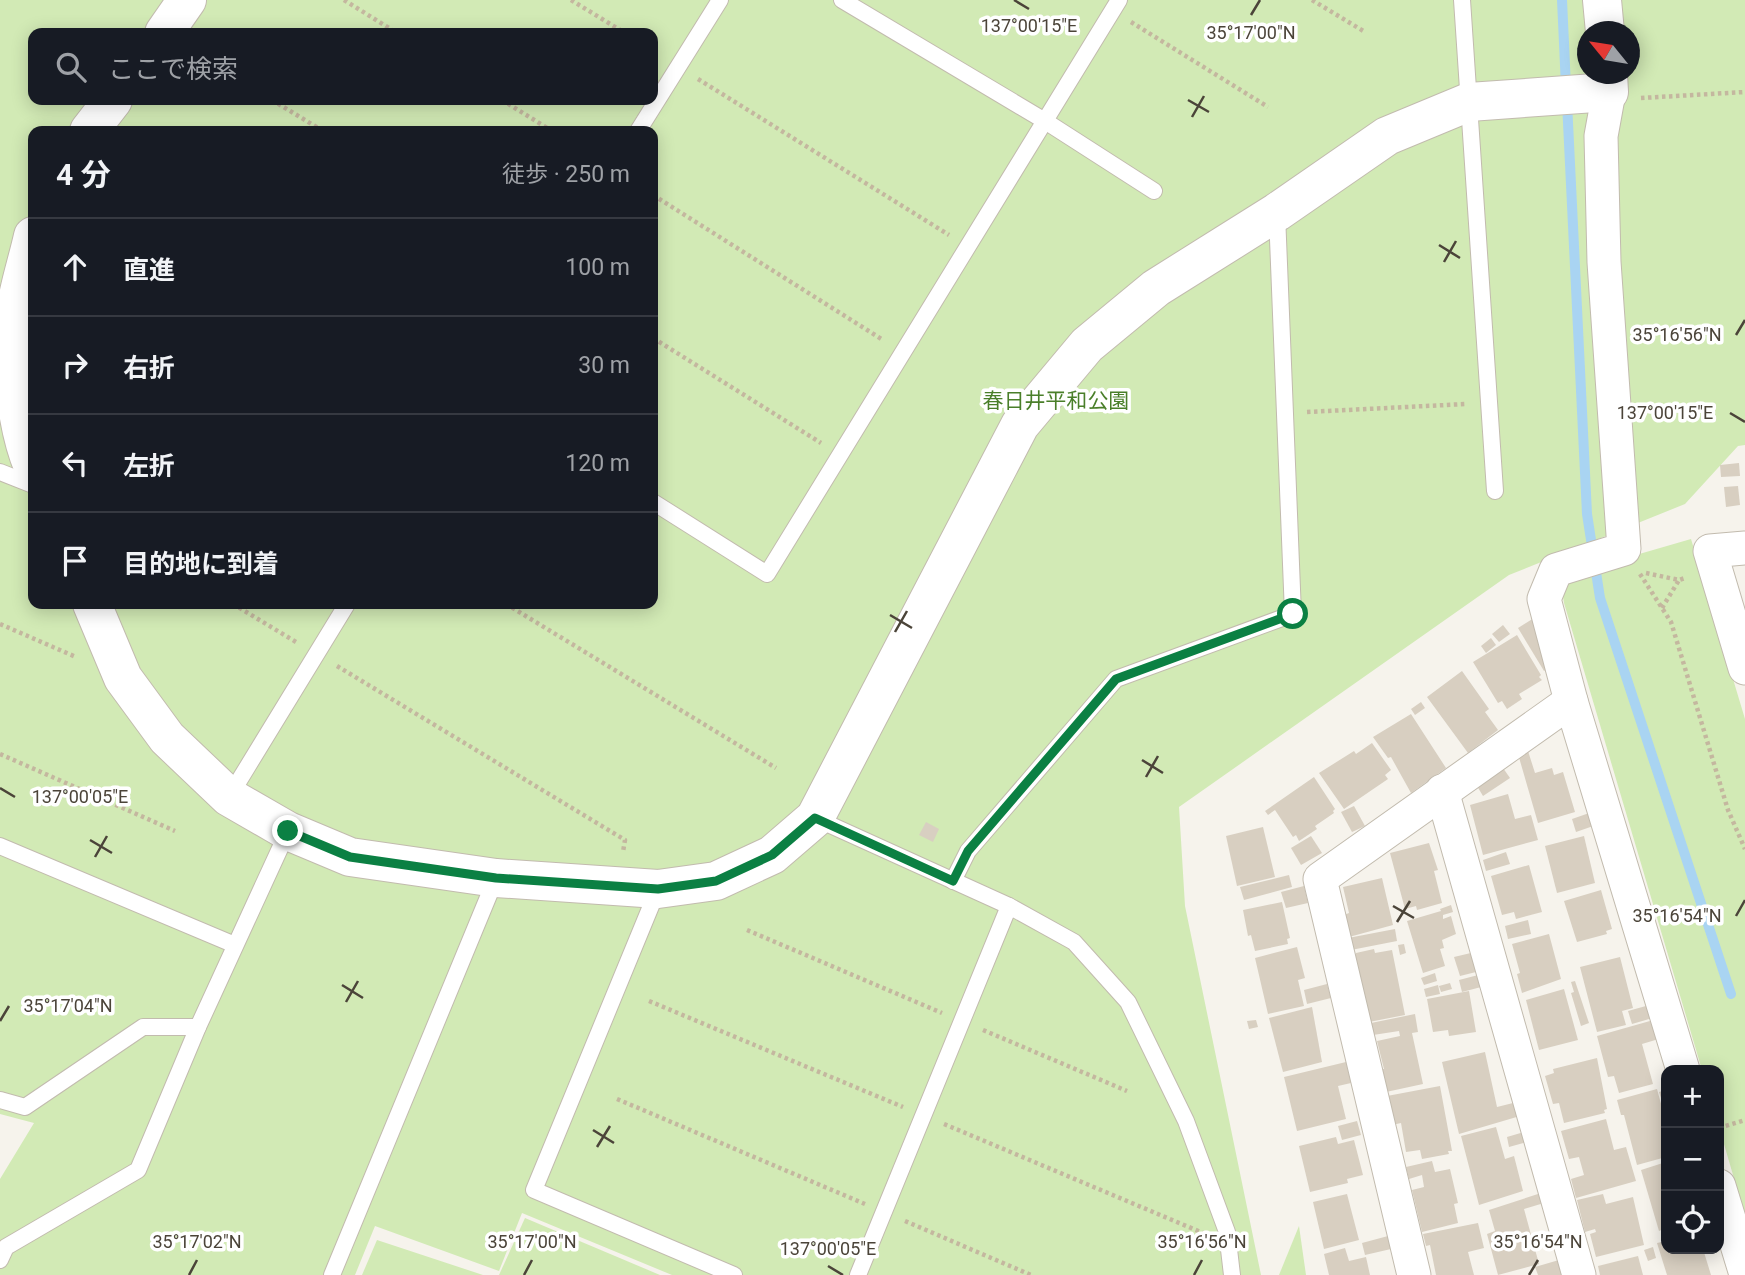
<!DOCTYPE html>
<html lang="ja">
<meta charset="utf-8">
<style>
:root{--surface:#171b24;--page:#20242c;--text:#f1f3f6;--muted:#9ea1a6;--line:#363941}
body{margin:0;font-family:Roboto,"Noto Sans JP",sans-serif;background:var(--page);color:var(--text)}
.controls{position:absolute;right:21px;bottom:21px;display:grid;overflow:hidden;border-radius:14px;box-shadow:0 4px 18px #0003}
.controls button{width:63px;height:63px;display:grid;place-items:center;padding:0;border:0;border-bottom:2px solid var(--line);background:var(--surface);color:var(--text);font:35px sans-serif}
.compass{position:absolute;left:1577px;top:21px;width:63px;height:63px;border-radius:50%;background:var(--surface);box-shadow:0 4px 18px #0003;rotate:300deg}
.stop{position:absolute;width:21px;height:21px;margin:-16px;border:5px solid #0b8043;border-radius:50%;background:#fff}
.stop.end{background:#0b8043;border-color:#fff;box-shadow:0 2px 7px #0008}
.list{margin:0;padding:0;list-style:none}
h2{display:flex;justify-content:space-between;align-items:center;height:91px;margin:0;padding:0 28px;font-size:30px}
h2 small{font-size:23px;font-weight:400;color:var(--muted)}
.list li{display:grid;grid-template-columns:46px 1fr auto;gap:21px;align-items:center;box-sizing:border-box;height:98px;padding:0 28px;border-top:2px solid var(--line)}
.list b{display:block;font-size:26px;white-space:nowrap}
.list em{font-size:23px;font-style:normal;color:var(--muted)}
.icon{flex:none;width:38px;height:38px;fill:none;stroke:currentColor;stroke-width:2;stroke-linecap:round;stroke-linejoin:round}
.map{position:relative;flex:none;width:1745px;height:1275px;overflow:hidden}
.search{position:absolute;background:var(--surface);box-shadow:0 4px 18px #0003;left:28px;top:28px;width:630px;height:77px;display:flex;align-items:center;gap:18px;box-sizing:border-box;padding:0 24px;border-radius:14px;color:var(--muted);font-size:26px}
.panel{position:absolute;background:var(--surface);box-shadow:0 4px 18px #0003;left:28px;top:126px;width:630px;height:483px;border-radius:14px}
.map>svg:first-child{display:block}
</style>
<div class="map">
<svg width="1745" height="1275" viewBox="0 0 1745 1275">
<rect width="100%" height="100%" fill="#f6f3ec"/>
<!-- green -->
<g fill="#d2eab5" fill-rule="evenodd">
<path d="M0,0H1745V445L1738,446L1685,504L1509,575L1179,807L1185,906L1261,1275H672L522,1213L499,1271L375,1226L355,1275H0V1179L34,1123L0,1114ZM1588,32H1630V74H1588ZM33,33H653V100H33ZM33,131H653V604H33Z"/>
<path d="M1691,539L1745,719V1216L1719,1127V1070H1702L1564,603L1560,577Z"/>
<path d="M525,1218L660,1275H499Z"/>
<path d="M1299,1226L1306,1275H1279Z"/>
<path d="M377,1240L483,1275H362Z"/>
</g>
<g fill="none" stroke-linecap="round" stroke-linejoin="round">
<!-- stream -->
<g stroke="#a9d4f2" stroke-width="10">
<path d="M1562,0L1566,87"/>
<path d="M1567,102L1587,514L1600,598L1731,994"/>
</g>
</g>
<!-- building -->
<g fill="#d8cfc1">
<path d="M1739,463L1740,476L1721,477L1720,465Z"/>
<path d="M1738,486L1740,505L1726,507L1724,487Z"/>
<path d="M1534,618L1552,666L1544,671L1518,628Z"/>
<path d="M1503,625L1510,634L1499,642L1492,634Z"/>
<path d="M1517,635L1541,675L1539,677L1542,680L1519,694L1522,699L1507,709L1502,701L1498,703L1473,662Z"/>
<path d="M1491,638L1496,645L1486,653L1481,646Z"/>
<path d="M1462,671L1489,709L1485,712L1498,730L1468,753L1427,697Z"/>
<path d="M1421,702L1425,708L1415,715L1411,709Z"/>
<path d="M1411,714L1446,768L1411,793L1391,757L1388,758L1373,737Z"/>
<path d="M1372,743L1391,770L1385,775L1388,779L1344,809L1319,773L1354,751L1356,754Z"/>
<path d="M1528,751L1535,773L1552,768L1554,775L1563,772L1575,812L1538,823L1518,754Z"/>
<path d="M1503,768L1510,778L1483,796L1477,786Z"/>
<path d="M1314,777L1335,809L1333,811L1334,813L1315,826L1317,829L1299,841L1296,835L1293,837L1275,810L1268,815L1265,811Z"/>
<path d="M1508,794L1515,819L1531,815L1538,840L1483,855L1470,805Z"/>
<path d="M1354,806L1365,826L1352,832L1341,812Z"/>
<path d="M1595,811L1599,824L1576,832L1572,819Z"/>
<path d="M926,822L939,829L933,842L919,835Z"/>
<path d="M1263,827L1275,877L1237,886L1226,836Z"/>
<path d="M1311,836L1322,853L1301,865L1291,848Z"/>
<path d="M1584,836L1595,883L1557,893L1545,846Z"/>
<path d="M1429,843L1438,870L1434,871L1442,903L1417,910L1416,906L1405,909L1390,853Z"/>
<path d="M1506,852L1510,864L1486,871L1483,860Z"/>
<path d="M1529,865L1542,912L1516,919L1514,912L1502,915L1491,876Z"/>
<path d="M1289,875L1292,887L1244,900L1240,887Z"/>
<path d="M1382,878L1393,925L1349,937L1344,915L1349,913L1343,887Z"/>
<path d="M1304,886L1308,903L1286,908L1281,892Z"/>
<path d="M1601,890L1612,929L1606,931L1607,934L1577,942L1564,901Z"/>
<path d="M1282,902L1290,938L1287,939L1288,944L1255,951L1251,935L1248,936L1243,910Z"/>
<path d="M1451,905L1453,912L1443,915V919L1451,916L1456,934L1442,940L1444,948L1440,949L1445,966L1423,973L1407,921L1441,911L1440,909Z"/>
<path d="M1528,920L1531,934L1508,939L1505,926Z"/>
<path d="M1395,929L1397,941L1351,950L1348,938Z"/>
<path d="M1549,934L1561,979L1522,993L1517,974L1520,973L1512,944Z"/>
<path d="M1404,944L1406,953L1400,955L1398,945Z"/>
<path d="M1297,947L1305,978L1298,980L1304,1006L1268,1014L1255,958Z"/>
<path d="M1374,949L1375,953L1392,950L1405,1015L1369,1022L1355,958L1356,953Z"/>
<path d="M1475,952L1480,971L1460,976L1454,957Z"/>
<path d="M1620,957L1633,1008L1622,1011L1626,1025L1597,1032L1580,967Z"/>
<path d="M1435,973L1437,981L1424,985L1421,978Z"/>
<path d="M1482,974L1485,986L1462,992L1459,980Z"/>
<path d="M1575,981L1589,1023L1581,1026L1571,993L1574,992L1571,982Z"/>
<path d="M1450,983L1452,989L1441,992L1439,986Z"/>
<path d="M1327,984L1331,998L1307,1004L1304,990Z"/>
<path d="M1438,985L1440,994L1426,997L1424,989Z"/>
<path d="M1564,989L1578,1040L1539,1050L1526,1000Z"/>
<path d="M1469,991L1476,1032L1449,1036L1448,1030L1433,1032L1427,999Z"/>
<path d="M1653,1004L1656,1017L1632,1024L1628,1011Z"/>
<path d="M1312,1007L1322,1062L1283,1072L1269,1018Z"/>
<path d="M1415,1014L1418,1032L1412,1033L1423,1084L1386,1092L1380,1069H1384L1377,1041L1400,1036L1399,1031L1373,1035L1371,1023Z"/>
<path d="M1657,1019L1662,1038L1642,1044L1653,1084L1619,1093L1614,1076L1608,1077L1597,1036Z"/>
<path d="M1256,1020L1258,1027L1249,1029L1247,1021Z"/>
<path d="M1485,1052L1497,1107L1517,1102L1520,1116L1459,1134L1442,1062Z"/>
<path d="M1597,1058L1607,1109L1604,1110L1605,1113L1564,1123L1559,1103L1553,1104L1545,1076L1554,1073L1553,1069Z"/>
<path d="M1346,1062L1351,1083L1338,1086L1346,1119L1297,1131L1284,1077Z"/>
<path d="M1440,1086L1452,1151H1448L1449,1154L1422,1159L1420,1150L1406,1152L1401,1123L1392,1125L1387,1096Z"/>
<path d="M1657,1089L1666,1122V1157L1637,1165L1624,1115H1621L1617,1100Z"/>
<path d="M1666,1090V1103L1663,1104L1659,1092Z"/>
<path d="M1606,1119L1614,1150L1626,1147L1636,1181L1576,1198L1571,1179L1584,1175L1579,1157L1569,1159L1561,1131Z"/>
<path d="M1357,1121L1361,1135L1342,1140L1338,1126Z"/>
<path d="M1496,1127L1505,1159L1514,1156L1523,1191L1479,1205L1461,1136Z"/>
<path d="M1524,1132L1527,1142L1509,1147L1507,1137Z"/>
<path d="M1336,1137L1338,1144L1354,1140L1363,1175L1347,1179L1348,1183L1310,1192L1299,1146Z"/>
<path d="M1432,1161L1435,1172L1450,1169L1458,1203L1454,1204L1458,1223L1422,1232L1412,1190L1424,1187L1422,1175L1409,1179L1406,1167Z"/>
<path d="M1666,1162V1228L1659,1231L1641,1170Z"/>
<path d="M1541,1193L1544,1203L1524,1209L1539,1264L1498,1275L1487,1234L1495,1231L1489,1210Z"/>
<path d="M1347,1194L1359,1240L1324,1249L1313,1202Z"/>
<path d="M1603,1194L1606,1204L1633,1197L1644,1245L1596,1257L1590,1234L1596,1232L1595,1229L1585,1232L1577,1200Z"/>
<path d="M1478,1223L1484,1248L1468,1252L1474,1275H1436L1430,1245L1426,1246L1423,1234Z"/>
<path d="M1388,1236L1391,1249L1365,1255L1362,1243Z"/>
<path d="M1666,1241V1249H1703L1711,1275H1667L1657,1243Z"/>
<path d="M1653,1247L1656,1258L1648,1261L1644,1250Z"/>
<path d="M1345,1248L1349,1261L1366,1257L1370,1275H1329L1324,1254Z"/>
<path d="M1638,1256L1643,1275H1600L1598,1266Z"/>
<path d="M1559,1260L1563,1275H1538L1535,1267Z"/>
</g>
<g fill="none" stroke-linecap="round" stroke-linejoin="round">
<!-- service casing -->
<g stroke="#c2bbae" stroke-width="18">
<g id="service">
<path d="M842,0L1045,121L1154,191"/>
<path d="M1462,0L1495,491"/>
<path d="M638,131L720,0"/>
<path d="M0,472L33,485"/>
<path d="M653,502L767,574L1119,0"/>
<path d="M229,797L347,604"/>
<path d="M815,818L1009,906L1074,942L1128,1002L1186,1121L1227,1232L1232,1275"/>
<path d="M0,846L235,945"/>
<path d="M953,881L968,851L1116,679L1293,614L1277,214"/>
<path d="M658,889L534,1190L734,1275"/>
<path d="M0,1100L25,1107L143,1027H198"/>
<path d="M0,1260L6,1247L138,1170L198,1027L288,831"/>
<path d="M332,1275L496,878"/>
<path d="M858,1275L1009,906"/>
</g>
</g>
<!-- minor casing -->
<g stroke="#c2bbae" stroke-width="35">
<g id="minor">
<path d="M1745,548L1710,551L1745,668"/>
<path d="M1571,701L1544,599L1556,570L1624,549L1604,262L1601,136L1609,92"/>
<path d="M1442,791L1579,1275"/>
<path d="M1719,1186L1745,1271"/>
<path d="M1414,1275L1320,879L1571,701L1683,1070"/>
</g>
</g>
<!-- tertiary casing -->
<g stroke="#c2bbae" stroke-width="40">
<g id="tertiary">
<path d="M1602,0L1605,32"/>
<path d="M164,33L187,0"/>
<path d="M89,131L113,100"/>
<path d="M33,236C27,263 17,292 14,319C10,364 16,426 33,467"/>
<path d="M92,604L123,678L167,738L229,797L288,831L350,857L496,878L658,889L716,881L772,855L815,818L1020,425L1087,345L1156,288L1277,212L1387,136L1469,102L1609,92L1608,74"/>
</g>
</g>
<!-- path -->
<g stroke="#c4b79f" stroke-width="4.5" stroke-dasharray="3.5 3.5" stroke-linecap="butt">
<path d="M344,0L397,33"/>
<path d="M571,0L625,33"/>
<path d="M1312,0L1365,32"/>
<path d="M1131,22L1268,107"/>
<path d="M698,79L949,235"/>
<path d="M1641,98L1745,92"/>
<path d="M272,100L323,131"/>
<path d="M502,100L552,131"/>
<path d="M653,195L883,340"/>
<path d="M653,338L821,443"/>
<path d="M1307,412L1466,404"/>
<path d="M1646,573L1679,580L1685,578"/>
<path d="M1640,574L1671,622L1728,810L1745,849"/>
<path d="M233,604L296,642"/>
<path d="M506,604L776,768"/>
<path d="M1662,608L1679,580"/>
<path d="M0,624L76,657"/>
<path d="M337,666L625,840L623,852"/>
<path d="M0,754L175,831"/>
<path d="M747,930L942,1013"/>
<path d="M649,1001L903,1107"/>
<path d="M983,1030L1127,1091"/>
<path d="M617,1099L865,1204"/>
<path d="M944,1124L1203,1233"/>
<path d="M1719,1128L1745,1120"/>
<path d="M905,1221L1031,1275"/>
</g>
<!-- service -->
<use href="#service" stroke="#fff" stroke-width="16"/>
<!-- minor -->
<use href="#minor" stroke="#fff" stroke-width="33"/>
<!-- tertiary -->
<use href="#tertiary" stroke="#fff" stroke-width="38"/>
</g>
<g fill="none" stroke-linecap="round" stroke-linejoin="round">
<!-- route -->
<path stroke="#0b8043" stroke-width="9" d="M288,831L350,857L496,878L658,889L716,881L772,855L815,818L953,881L968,851L1116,679L1293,614"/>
</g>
<!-- ticks -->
<path fill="none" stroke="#4b4439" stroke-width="2.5" d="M1014,0L1029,9M1251,15L1260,0M1188,100L1209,112M1192,117L1204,96M1439,245L1460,258M1444,262L1456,241M1736,335L1745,320M1730,413L1745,422M890,615L912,628M895,632L907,611M1142,760L1163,773M1146,777L1158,756M0,788L15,797M90,840L112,853M95,857L107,836M1393,906L1414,918M1736,916L1745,900M1397,922L1410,901M342,985L363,998M346,1002L358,981M0,1021L9,1006M593,1130L614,1143M597,1147L610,1126M828,1266L843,1275M189,1275L197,1260M524,1275L532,1260M1194,1275L1202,1260M1529,1275L1538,1260"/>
<g text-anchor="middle" stroke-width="7" stroke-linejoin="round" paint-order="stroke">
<!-- park labels -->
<g font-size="21" fill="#4a7f2a" stroke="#fff">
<text x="1056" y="408">春日井平和公園</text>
</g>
</g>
<g font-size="18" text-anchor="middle" fill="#4b4439" stroke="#fff" stroke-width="7" stroke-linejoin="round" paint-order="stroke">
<text x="1029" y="32">137°00'15"E</text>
<text x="1251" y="39">35°17'00"N</text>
<text x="1677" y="341">35°16'56"N</text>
<text x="1665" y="419">137°00'15"E</text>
<text x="80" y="803">137°00'05"E</text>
<text x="1677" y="922">35°16'54"N</text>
<text x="68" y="1012">35°17'04"N</text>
<text x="197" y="1248">35°17'02"N</text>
<text x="532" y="1248">35°17'00"N</text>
<text x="1202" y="1248">35°16'56"N</text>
<text x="1538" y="1248">35°16'54"N</text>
<text x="828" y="1255">137°00'05"E</text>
</g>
</svg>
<div class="controls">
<button>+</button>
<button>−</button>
<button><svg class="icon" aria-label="locate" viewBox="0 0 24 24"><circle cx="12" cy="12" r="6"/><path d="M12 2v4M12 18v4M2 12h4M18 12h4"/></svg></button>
</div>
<svg class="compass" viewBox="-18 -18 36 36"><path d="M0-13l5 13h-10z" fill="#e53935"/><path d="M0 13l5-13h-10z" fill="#9ea1a6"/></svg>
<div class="stop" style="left:1293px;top:614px"></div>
<div class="stop end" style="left:288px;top:831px"></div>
<div class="search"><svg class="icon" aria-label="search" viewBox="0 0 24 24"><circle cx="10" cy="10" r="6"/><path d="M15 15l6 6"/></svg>ここで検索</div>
<section class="panel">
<h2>4 分<small>徒歩 · 250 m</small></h2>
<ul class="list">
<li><svg class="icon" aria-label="ahead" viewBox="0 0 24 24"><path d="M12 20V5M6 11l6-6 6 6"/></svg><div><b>直進</b></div><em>100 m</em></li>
<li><svg class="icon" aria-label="right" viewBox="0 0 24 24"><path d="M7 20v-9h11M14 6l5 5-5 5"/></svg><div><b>右折</b></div><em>30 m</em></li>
<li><svg class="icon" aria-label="left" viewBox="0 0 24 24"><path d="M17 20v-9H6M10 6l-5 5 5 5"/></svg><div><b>左折</b></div><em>120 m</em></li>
<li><svg class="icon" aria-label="arrive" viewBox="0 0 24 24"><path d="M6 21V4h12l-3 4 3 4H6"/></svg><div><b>目的地に到着</b></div></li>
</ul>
</section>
</div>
